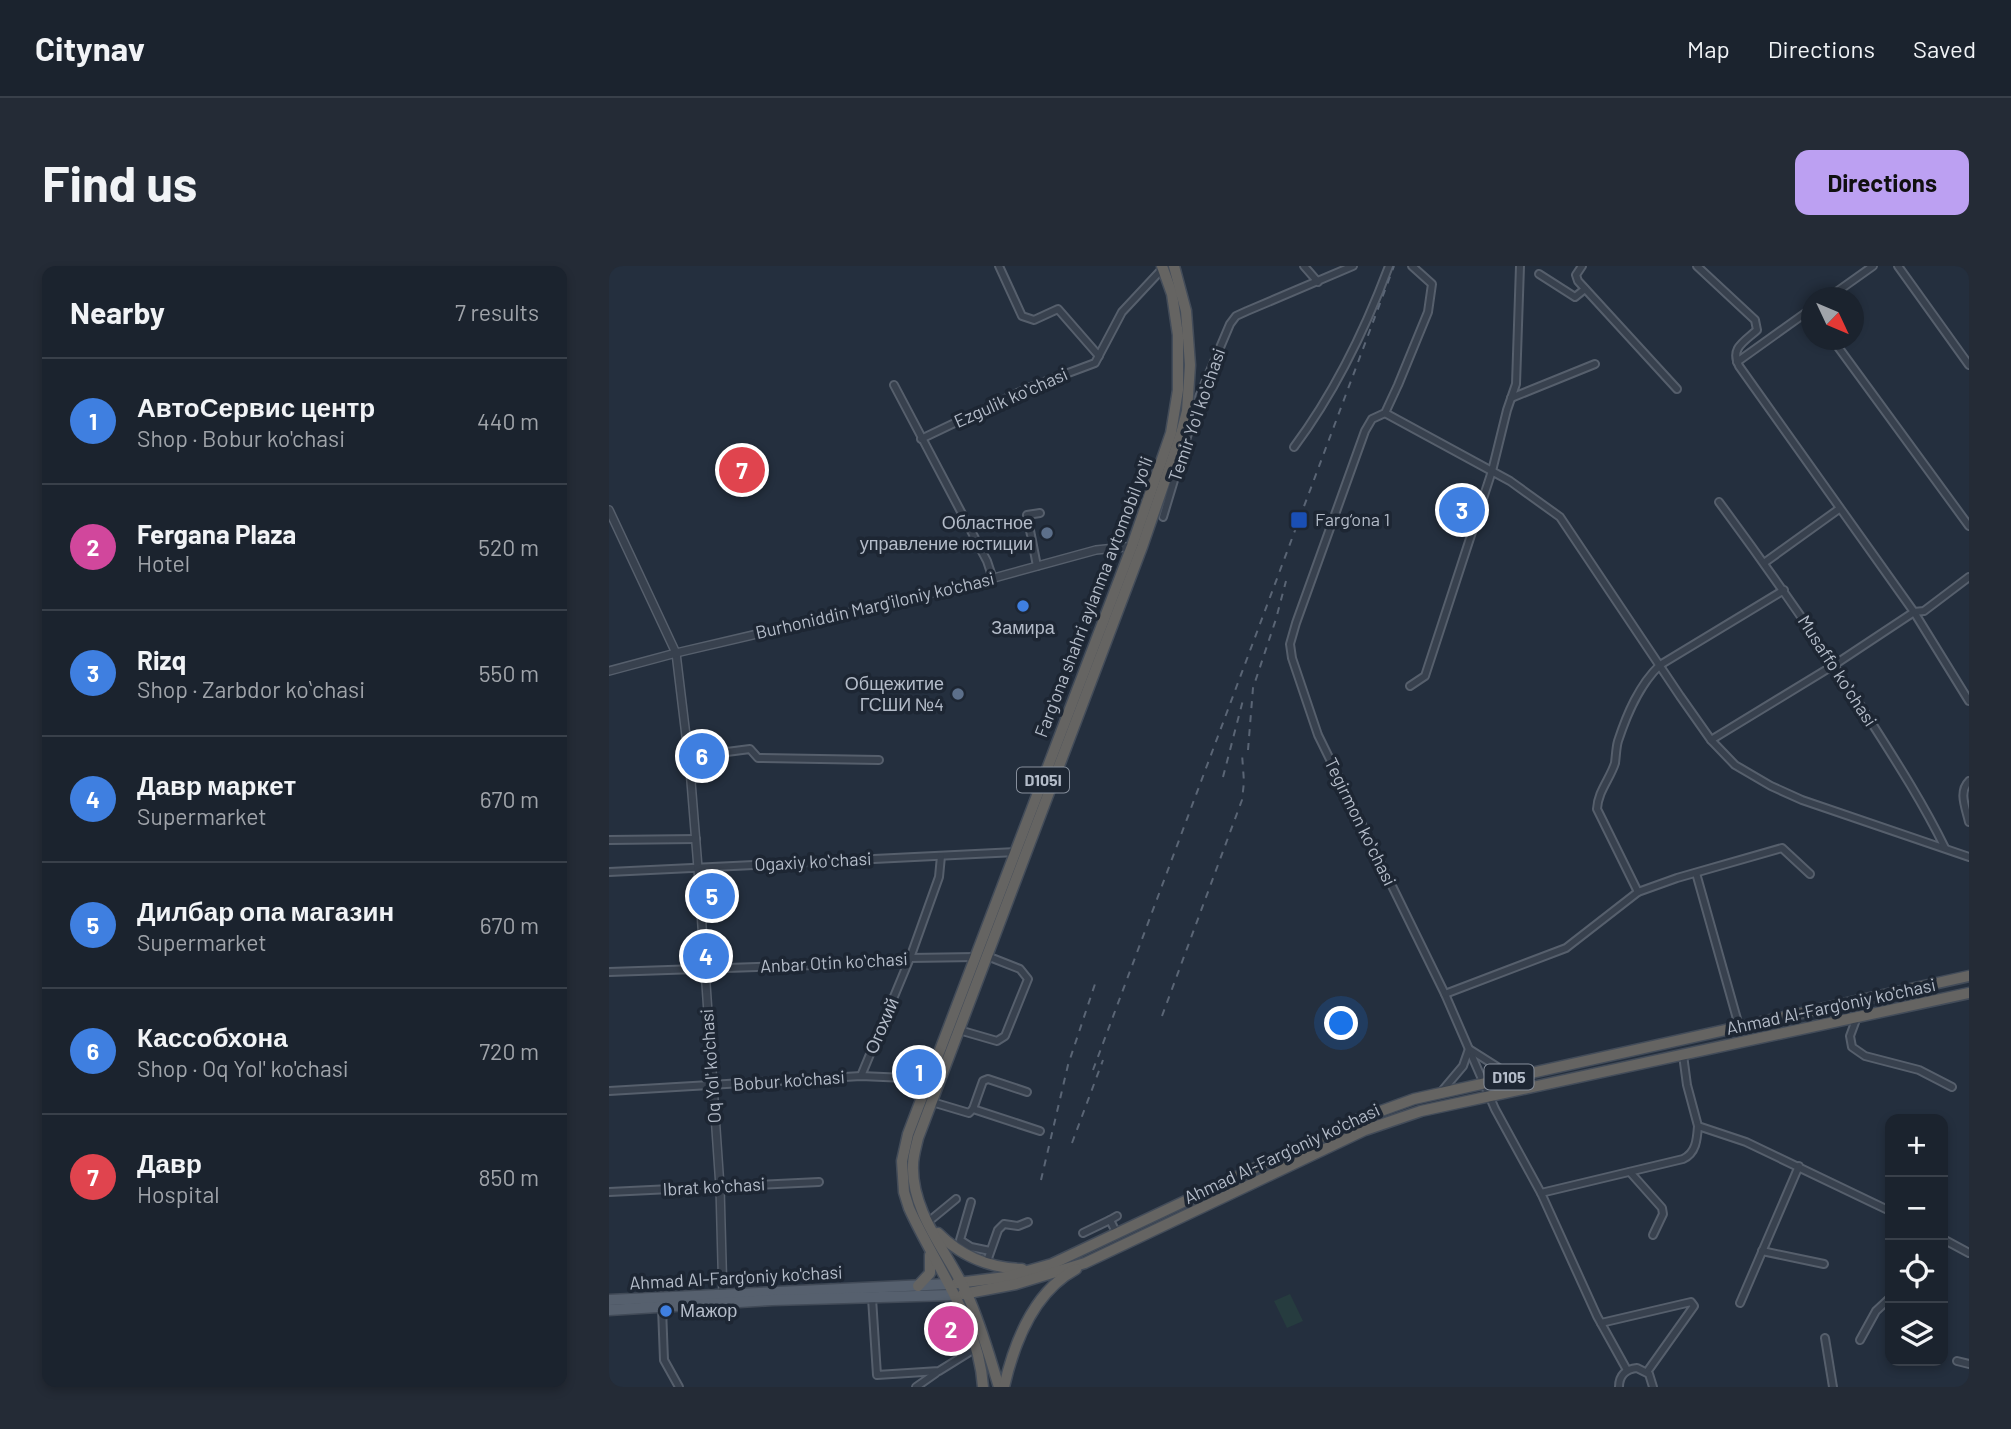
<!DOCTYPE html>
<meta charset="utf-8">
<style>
:root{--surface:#1b232e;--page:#242b36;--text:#f1f3f6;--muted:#a0a4aa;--line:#39404a;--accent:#bca0f2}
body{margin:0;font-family:Barlow,sans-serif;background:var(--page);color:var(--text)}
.controls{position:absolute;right:21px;bottom:21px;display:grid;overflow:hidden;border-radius:14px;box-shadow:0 4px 10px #0003}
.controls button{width:63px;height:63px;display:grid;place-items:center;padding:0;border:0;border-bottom:2px solid var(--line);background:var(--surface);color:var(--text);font:35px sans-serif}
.compass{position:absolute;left:1192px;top:21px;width:63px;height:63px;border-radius:50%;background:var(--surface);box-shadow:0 4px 10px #0003;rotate:134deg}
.you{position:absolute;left:733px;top:758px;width:24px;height:24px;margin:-18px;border:5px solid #fff;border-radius:50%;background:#1a73e8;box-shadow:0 0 0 10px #1a73e833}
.badge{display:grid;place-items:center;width:46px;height:46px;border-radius:50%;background:var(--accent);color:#fff;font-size:23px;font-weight:700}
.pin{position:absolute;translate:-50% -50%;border:4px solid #fff;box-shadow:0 2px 7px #0006}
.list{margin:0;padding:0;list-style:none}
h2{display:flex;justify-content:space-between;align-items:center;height:91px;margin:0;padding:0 28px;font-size:30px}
h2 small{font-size:23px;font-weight:400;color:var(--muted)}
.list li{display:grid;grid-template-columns:46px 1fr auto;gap:21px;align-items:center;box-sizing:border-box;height:126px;padding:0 28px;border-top:2px solid var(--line)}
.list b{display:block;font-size:26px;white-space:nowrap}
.list p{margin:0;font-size:23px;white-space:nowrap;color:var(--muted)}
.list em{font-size:23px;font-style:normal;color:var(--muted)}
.icon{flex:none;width:38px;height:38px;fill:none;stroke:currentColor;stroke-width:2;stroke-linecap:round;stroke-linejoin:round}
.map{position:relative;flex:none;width:1360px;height:1121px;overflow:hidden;border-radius:14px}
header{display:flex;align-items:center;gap:42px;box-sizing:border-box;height:98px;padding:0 35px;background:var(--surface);border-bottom:2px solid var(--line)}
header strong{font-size:33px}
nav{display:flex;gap:38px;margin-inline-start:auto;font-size:24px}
.intro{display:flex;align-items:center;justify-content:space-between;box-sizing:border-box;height:168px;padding:0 42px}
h1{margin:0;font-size:49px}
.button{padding:18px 32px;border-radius:14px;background:var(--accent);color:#111;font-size:24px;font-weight:700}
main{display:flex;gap:42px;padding:0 42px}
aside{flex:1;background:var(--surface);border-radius:14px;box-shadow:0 4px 10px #0003}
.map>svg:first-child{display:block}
</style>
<header>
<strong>Citynav</strong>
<nav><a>Map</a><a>Directions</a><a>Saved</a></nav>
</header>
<div class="intro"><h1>Find us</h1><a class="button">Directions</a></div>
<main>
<aside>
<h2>Nearby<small>7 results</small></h2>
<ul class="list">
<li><span class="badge" style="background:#3f7fe0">1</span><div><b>АвтоСервис центр</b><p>Shop · Bobur ko'chasi</p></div><em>440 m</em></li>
<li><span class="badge" style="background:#d1479c">2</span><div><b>Fergana Plaza</b><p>Hotel</p></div><em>520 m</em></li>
<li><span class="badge" style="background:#3f7fe0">3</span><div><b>Rizq</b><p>Shop · Zarbdor koʻchasi</p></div><em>550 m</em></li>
<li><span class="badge" style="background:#3f7fe0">4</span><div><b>Давр маркет</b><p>Supermarket</p></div><em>670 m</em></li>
<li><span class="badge" style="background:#3f7fe0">5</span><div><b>Дилбар опа магазин</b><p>Supermarket</p></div><em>670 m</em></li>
<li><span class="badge" style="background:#3f7fe0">6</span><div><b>Кассобхона</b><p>Shop · Oq Yol' ko'chasi</p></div><em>720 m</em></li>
<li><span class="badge" style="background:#e0444e">7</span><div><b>Давр</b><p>Hospital</p></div><em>850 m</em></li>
</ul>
</aside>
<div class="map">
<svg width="1360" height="1121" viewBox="0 0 1360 1121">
<rect width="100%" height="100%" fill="#242f3e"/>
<!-- green -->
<path fill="#263c3f" d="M681,1028L694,1055L678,1062L665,1035Z"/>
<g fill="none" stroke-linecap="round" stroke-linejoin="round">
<!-- minor casing -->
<g stroke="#565f6c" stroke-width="10">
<g id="minor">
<path d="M390,0L413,50L425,54L449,43L490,90"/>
<path d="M695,0L709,16"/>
<path d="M803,0L823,18L819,46L789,119L776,147L763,153L756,165L687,357L681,378L683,392L709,469L836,728L886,843L932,927L988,1050L1018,1104"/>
<path d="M973,0L967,9L969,15L1068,123"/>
<path d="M1088,0L1146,54L1148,64C1135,76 1121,82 1130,100L1305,346L1360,435"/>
<path d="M1289,0L1360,99"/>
<path d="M930,8L966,31L976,23"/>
<path d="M1219,32L1264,0"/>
<path d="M1224,74L1360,260"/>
<path d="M1128,96L1202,43"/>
<path d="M285,119L378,295L384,313"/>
<path d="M902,132L986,98"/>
<path d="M776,147L901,215L951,251L1071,430L1102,474L1126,499L1162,520L1193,534L1360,591"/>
<path d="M312,173L419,122L486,97L513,46L555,1"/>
<path d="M685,181C726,126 756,64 780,0"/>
<path d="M1110,236C1161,305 1210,375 1257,448C1285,492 1313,535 1336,582"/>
<path d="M554,251L590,131L621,58L627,50L638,45L744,0"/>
<path d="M1155,297L1230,243"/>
<path d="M428,300L418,249L431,247"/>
<path d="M801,420L816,410L883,205L898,144L907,118L911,0"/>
<path d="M1102,474L1225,399L1305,346L1315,345L1360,311"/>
<path d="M79,491L141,483L149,492L270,494"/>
<path d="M1360,515C1349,526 1357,542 1360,556"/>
<path d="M0,574L87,573"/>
<path d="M0,606L407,586"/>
<path d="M1087,607L1130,760"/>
<path d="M1029,626L988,543C989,525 1001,513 1006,497C1007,490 1007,482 1009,475C1018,448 1030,419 1051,399L1175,324"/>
<path d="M0,706L238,698L301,692L367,691"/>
<path d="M836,728L957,682L1029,626L1068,612L1173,582L1201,608"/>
<path d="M1248,751L1241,770L1243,781L1256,790L1310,804L1343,821"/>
<path d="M350,764L388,775L396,770L419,713L411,703L378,690"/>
<path d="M1074,789L1078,819L1089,860L1137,876L1281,945"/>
<path d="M252,810L301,692L330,611L332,590"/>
<path d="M0,825L252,810L319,813"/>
<path d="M833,825L854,800L860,783L890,802L906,809"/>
<path d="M323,836L360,847L364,843L431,865"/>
<path d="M364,843L374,815L379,813L418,826"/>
<path d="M1021,906L1053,942L1054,948L1044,969"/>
<path d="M0,926L210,916"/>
<path d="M932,927L1074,893C1087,887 1088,874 1089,860"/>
<path d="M362,936L351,974L362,981L381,985"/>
<path d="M508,950L501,954L508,968"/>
<path d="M319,956L347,933"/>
<path d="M474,967L501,954"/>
<path d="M1334,973L1360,987"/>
<path d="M1153,985L1215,998"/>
<path d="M377,998L389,964L395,958L409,960L419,956"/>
<path d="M263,1032L268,1109L330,1105L367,1082"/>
<path d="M1131,1037L1190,900"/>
<path d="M53,1042L55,1094L70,1121"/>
<path d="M992,1057L1082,1036L1085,1040L1038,1106"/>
<path d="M1216,1072L1224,1121"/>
<path d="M1251,1074L1267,1045L1281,1032"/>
<path d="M1348,1095L1360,1098"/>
<path d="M307,1121L327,1107"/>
<path d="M1010,1121C1010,1109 1017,1103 1028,1102L1040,1108L1044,1121"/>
</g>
</g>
<!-- tertiary casing -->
<g stroke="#565f6c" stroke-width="10">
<g id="tertiary">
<path d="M0,244L67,387L81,503L89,602L111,921L114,1033"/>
<path d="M0,405L67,387L363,318L487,284L526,280"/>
</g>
</g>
<!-- primary casing -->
<g stroke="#414a57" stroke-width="13">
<g id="primary">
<path d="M0,1034L339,1018"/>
<path d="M0,1044L163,1034L344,1029"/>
</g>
</g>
<!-- trunk casing -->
<g stroke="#434c59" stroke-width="13">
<g id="trunk">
<path d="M329,967C353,991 380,1002 413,1003"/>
<path d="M348,1017L397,1011L443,998L750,853L805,833L1360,710"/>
<path d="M309,1020L321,1007V989"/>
<path d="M354,1028L407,1018L476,997L756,864L812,845L1360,727"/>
<path d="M374,1121C370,1055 326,1000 300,942L295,926L293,895L299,868L523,280L562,167L569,124V69L563,28L553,0"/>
<path d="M390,1121C380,1089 372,1059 358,1028C339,987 302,946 304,899C304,890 307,881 309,872L533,281L572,168L578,145L581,99L577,45L565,0"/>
<path d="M395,1121C405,1077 424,1026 467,1003"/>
</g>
</g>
<!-- minor -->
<use href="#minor" stroke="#38414e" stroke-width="6"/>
<!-- tertiary -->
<use href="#tertiary" stroke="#38414e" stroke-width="7"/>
<!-- primary -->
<use href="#primary" stroke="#56606e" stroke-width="10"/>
<!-- trunk -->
<use href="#trunk" stroke="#656462" stroke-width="10"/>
<!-- rail -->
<g stroke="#5a6575" stroke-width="2" stroke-dasharray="7 7" stroke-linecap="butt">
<path d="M639,484L644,422L667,353L677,315"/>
<path d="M614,511L634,434"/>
<path d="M553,750L633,534L635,516L633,488"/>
<path d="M484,804L785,0"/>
<path d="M463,877L494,794"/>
<path d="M432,914L459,799L488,712"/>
</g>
</g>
<!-- markers -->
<rect fill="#1a4fb4" stroke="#1d2633" stroke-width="2.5" x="681" y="245" width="18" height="18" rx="3.5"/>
<g fill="#5c6f8a" stroke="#1d2633" stroke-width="2.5">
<circle cx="438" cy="267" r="7"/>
<circle cx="349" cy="428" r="7"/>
</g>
<g fill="#3f7fe0" stroke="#1d2633" stroke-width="2.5">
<circle cx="414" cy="340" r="7"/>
<circle cx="57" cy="1045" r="7"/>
</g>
<g text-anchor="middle" stroke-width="7" stroke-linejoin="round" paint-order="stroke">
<!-- shield labels -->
<g fill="#1d2633" stroke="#878f9c" stroke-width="2">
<rect x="408" y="501.5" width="52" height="25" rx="5"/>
<rect x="875.5" y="798.5" width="49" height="25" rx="5"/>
</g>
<g font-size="16" font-weight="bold" fill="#b4bcc9">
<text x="434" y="520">D105l</text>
<text x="900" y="817">D105</text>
</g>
<!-- street labels -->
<g font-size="18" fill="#b4bcc9" stroke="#1d2633">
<text transform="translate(402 132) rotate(-24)" y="6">Ezgulik koʻchasi</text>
<text transform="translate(588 149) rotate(-71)" y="6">Temir Yoʻl koʻchasi</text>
<text transform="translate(485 331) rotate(-69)" y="6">Fargʻona shahri aylanma avtomobil yoʻli</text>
<text transform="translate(266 340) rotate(-13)" y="6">Burhoniddin Marg'iloniy ko'chasi</text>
<text transform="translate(1228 405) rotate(57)" y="6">Musaffo koʻchasi</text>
<text transform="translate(751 556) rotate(64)" y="6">Tegirmon koʻchasi</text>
<text transform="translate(204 596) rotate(-3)" y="6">Ogaxiy koʻchasi</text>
<text transform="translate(225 697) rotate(-3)" y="6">Anbar Otin koʻchasi</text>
<text transform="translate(1222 741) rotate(-12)" y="6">Ahmad Al-Farg'oniy ko'chasi</text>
<text transform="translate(273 760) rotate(-67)" y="6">Огохий</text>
<text transform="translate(102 800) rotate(-94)" y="6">Oq Yol' ko'chasi</text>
<text transform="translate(180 815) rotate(-4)" y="6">Bobur ko'chasi</text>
<text transform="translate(673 888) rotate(-25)" y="6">Ahmad Al-Farg'oniy ko'chasi</text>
<text transform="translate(105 921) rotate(-3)" y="6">Ibrat koʻchasi</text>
<text transform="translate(127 1012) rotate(-3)" y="6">Ahmad Al-Farg'oniy ko'chasi</text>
</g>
<!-- poi labels -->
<g font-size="18" fill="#b4bcc9" stroke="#1d2633" text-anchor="start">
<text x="706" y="260">Farg‘ona 1</text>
<text x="424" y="263" text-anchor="end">Областное<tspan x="424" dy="21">управление юстиции</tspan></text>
<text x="414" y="368" text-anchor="middle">Замира</text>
<text x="335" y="424" text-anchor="end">Общежитие<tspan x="335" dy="21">ГСШИ №4</tspan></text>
<text x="71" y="1051">Мажор</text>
</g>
</g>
</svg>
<div class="controls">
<button>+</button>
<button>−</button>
<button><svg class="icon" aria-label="locate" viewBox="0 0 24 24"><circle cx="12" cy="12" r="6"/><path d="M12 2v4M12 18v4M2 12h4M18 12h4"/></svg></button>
<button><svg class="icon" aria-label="layers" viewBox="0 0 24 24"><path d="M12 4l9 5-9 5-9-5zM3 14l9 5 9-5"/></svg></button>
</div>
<svg class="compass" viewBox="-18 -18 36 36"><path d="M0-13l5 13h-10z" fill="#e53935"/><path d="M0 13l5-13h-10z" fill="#a0a4aa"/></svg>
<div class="you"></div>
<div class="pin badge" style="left:310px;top:806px;background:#3f7fe0">1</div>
<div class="pin badge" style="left:342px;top:1063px;background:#d1479c">2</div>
<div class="pin badge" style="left:853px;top:244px;background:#3f7fe0">3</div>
<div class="pin badge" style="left:97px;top:690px;background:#3f7fe0">4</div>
<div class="pin badge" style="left:103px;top:630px;background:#3f7fe0">5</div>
<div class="pin badge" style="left:93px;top:490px;background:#3f7fe0">6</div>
<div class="pin badge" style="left:133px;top:204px;background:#e0444e">7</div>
</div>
</main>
